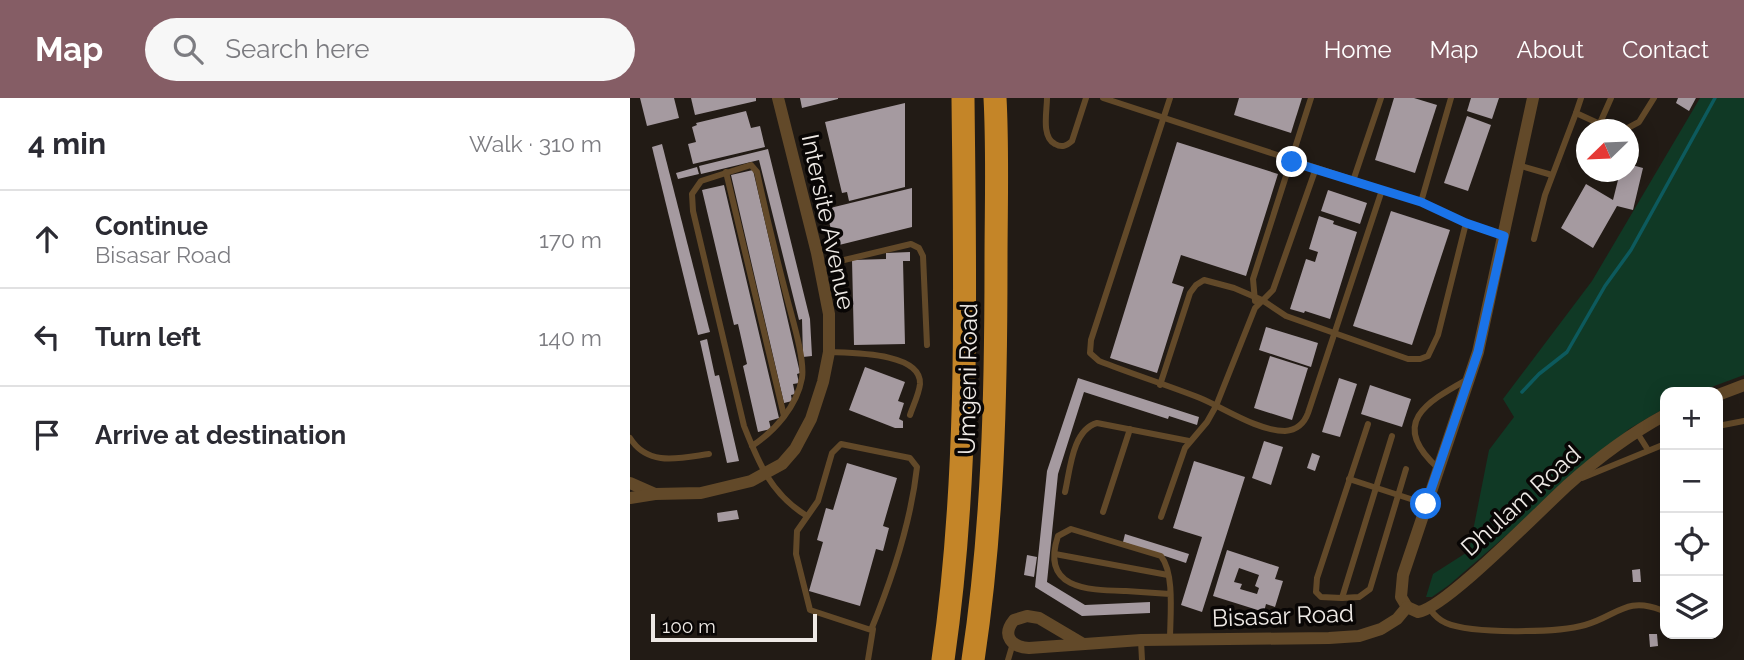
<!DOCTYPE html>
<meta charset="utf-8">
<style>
:root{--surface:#fff;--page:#f7f7f7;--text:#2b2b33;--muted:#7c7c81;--line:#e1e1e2;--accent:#855d65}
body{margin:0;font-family:Raleway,sans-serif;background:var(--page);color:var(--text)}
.controls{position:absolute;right:21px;bottom:21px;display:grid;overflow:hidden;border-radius:14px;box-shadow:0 4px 18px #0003}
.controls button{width:63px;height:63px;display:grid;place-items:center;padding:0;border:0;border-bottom:2px solid var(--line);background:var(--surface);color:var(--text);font:35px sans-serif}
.compass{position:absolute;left:946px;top:21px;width:63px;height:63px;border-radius:50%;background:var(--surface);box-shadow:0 4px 18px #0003;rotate:247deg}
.scale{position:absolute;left:21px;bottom:18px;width:166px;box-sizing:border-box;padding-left:7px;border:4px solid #eee9e5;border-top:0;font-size:19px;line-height:24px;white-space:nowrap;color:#eee9e5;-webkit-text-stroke:5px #090605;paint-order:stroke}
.stop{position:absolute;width:21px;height:21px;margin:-16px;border:5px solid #1a73e8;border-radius:50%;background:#fff}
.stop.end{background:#1a73e8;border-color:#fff;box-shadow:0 2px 7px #0008}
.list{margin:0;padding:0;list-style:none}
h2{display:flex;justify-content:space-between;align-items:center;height:91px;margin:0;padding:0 28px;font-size:30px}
h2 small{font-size:23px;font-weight:400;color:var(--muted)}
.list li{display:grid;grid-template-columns:46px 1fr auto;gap:21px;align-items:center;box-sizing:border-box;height:98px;padding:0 28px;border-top:2px solid var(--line)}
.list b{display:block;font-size:26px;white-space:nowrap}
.list p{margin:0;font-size:23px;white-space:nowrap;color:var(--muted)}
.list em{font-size:23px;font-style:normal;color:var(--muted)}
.icon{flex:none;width:38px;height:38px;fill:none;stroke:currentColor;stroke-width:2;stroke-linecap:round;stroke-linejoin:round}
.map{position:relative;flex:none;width:1114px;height:562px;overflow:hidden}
header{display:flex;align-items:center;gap:42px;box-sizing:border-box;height:98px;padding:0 35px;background:var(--accent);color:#fff}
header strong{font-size:33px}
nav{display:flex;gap:38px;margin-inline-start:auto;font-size:24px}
.search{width:490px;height:63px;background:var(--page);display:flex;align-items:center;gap:18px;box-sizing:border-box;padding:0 24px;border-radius:38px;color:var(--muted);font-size:26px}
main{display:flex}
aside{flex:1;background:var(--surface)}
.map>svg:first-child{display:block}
</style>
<header>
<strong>Map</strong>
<div class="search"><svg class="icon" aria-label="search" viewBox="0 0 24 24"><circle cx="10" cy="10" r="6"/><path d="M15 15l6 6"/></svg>Search here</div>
<nav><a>Home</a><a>Map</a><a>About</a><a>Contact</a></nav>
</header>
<main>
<aside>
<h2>4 min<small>Walk · 310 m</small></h2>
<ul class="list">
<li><svg class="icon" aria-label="ahead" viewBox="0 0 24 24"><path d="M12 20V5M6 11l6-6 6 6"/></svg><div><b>Continue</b><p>Bisasar Road</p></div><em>170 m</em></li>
<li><svg class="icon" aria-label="left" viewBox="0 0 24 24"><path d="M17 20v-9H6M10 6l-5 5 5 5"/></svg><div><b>Turn left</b></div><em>140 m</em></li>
<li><svg class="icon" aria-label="arrive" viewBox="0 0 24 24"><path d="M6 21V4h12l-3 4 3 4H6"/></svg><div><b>Arrive at destination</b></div></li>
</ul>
</aside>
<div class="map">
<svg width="1114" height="562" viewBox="0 0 1114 562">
<rect width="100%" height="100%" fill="#221b15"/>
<!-- green -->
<path fill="#103925" d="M1070,0H1114V277L1068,294H1035V310L999,331L819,487L802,499H796L803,476L839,453L859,352L884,319L873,301L962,183Z"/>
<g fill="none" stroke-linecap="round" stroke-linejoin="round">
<!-- stream -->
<path stroke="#0d5a5d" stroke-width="3.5" d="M892,294L909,276L937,254L975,188L1001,152L1085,0"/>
</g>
<!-- building -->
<g fill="#a59aa0" fill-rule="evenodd">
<path d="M10,0H44L49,20L17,28Z"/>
<path d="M61,0H126V3L65,17Z"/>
<path d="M170,0H208V1L172,10Z"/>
<path d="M609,0H672L661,35L604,17Z"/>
<path d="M764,0H784L807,7L785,75L745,62Z"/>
<path d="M841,0H869L862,21L837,13Z"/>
<path d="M1048,0H1066L1059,13L1046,5Z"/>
<path d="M275,5V89L219,103L217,94L212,95L195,24Z"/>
<path d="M116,13L121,30L130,28L135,49L63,66L58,46L66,44L62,29L67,27L66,25Z"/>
<path d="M837,18L861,27L838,93L814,85Z"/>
<path d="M547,44L648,76L616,178L551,157L542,185L554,189L527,275L480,260Z"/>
<path d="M32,46L80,234L68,237L22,49Z"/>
<path d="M138,51L180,221L182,258L173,259L172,221L169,222L129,62L71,76L69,68Z"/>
<path d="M998,66L1013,70L1003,112L987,108L963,150L931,130L956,86L983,102L990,74H998Z"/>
<path d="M67,69L69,76L48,81L46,75Z"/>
<path d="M123,72L170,275L167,276L169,285L163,286L165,296L161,297L162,303L154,305L101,77Z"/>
<path d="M94,87L149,320L139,323L141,331L128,334L113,268L117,266L108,226L104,227L72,92Z"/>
<path d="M282,90V129L205,148L196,111Z"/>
<path d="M698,92L737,105L730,126L691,113Z"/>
<path d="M761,113L820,132L782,247L723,228Z"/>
<path d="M689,118L704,123L703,126L727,134L700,221L675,213L674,215L660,211L676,161L685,164L688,154L679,151Z"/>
<path d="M280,154V163H273L275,246L224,247L222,162L256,161V155Z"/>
<path d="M636,229L688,245L681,269L629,252Z"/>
<path d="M77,241L85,278L89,277L109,363L97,365L70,243Z"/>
<path d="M640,258L678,270L662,322L624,310Z"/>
<path d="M235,269L275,284L268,303L274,305L269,321L273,323V330H265L219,312Z"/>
<path d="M448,280L569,319L567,327L539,318L538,321L454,294L428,376L417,484L455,507L520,504V515L452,518L405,489L417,373Z"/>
<path d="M709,280L727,286L710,339L692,334Z"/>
<path d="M740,287L781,301L772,329L731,316Z"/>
<path d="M634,343L653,349L641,387L622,380Z"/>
<path d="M682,355L690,358L685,373L677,370Z"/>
<path d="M564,363L615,379L572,514L551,507L572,439L543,430Z"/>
<path d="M217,365L267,380L253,428L259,430L253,453L246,451L230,508L179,493L193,444L187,442L196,410L203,412Z"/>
<path d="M107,412L109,421L88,424L87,415Z"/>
<path d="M495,436L559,456L556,465L493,444Z"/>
<path d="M597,452L649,469L645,481L653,483L645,509L636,506L634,514L583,498ZM609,470L629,477L625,488L629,490L627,496L610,491L612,486L604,484Z"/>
<path d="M397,457L407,459L404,479L394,477Z"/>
<path d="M1010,471L1011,484H1003L1002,472Z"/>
<path d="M1019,536H1027L1028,548L1020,549Z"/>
</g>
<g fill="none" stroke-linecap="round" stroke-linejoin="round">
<!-- lane -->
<g stroke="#624929" stroke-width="6">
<path d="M417,0C417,13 411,39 425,46C432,50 436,48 442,43L456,0"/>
<path d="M473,0L791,104L836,125L874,138"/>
<path d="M540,0L461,242L460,255L469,263C502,276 537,287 570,300C594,310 628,333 655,333C667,332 674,326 678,315L752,92"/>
<path d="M951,0L946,15L983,32"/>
<path d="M970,25L981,0"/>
<path d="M994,32L1009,24L1024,0"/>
<path d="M888,67L922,77"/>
<path d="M96,74L154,318"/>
<path d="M723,83L751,0"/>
<path d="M791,104L821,0"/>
<path d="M904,141L915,97L946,15"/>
<path d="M189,168L281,146L289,150L293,158L297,247"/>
<path d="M625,203L623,181L681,0"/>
<path d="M199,254C220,255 292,254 290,286C289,296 283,308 280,317"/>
<path d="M530,287L560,195L566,187L574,182L604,190L632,202L656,218L778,261H790L798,258L808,237L836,125"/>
<path d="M738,326L687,480L686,494L691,499L712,500L762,338"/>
<path d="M1088,328L1114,323"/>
<path d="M1006,333L1018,352"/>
<path d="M0,340C18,369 50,360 79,356"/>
<path d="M122,348C145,333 167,308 172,280C175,261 162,220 157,200C146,158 136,116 127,74L121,67L71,83L62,96L63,113L114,328C129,366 141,396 177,418"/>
<path d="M808,370C758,325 797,304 838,281"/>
<path d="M952,380L1035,346"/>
<path d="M719,381L796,406"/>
<path d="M435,394C440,373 442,332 467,325L559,343"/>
<path d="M473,414L500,331"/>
<path d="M531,419L555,350L577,324L586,308L625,210L643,192L686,70"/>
<path d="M425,456L538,477"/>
<path d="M540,496C525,495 510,494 496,493C459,492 410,492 428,438L441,431L531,458C545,476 540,519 540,542"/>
<path d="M712,500L729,499L740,491L776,371"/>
<path d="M800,511C804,517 809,522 816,525C841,536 928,535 955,527C987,518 996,498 1031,512"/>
<path d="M511,543L512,562"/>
<path d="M238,562L243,531L241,532C262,481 281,424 287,369L280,360L211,346L202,355L188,403L167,433L166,456L180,512L241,532"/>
<path d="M378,562L383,545"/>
</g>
<!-- street -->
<g stroke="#624929" stroke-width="12">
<path d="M1088,297L1114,287"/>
<path d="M0,385L25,396"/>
<path d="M0,400L25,396L71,395L121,383L152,366L165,351L181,321L193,284L199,254V216L187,155L148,0"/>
<path d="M777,509L771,499L773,477L848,254L903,0"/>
<path d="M777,509L788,514C815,511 913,409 939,386C969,359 1000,336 1035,317"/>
<path d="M453,546L409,520L397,518L384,522C371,538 382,549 399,550L511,542L699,540L729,538L751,531L767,521L777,509"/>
</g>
<!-- highway -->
<g stroke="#c48528" stroke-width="23">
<path d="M313,562C340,376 335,188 333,0"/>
<path d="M343,562C363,430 366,298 366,165C366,110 368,55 365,0"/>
</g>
</g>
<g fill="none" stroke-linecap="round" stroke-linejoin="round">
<!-- route -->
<path stroke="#1a73e8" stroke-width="9" d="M662,64L791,104L836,125L874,138L848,254L796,406"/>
</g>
<g text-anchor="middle" stroke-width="7" stroke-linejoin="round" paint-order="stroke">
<!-- street labels -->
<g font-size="24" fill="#eee9e5" stroke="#090605">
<text transform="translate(198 124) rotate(78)" y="8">Intersite Avenue</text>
<text transform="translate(338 281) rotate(-89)" y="8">Umgeni Road</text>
<text transform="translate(891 403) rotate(-42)" y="8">Dhulam Road</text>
<text transform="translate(653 518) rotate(-2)" y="8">Bisasar Road</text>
</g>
</g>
</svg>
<div class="controls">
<button>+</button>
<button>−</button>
<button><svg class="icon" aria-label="locate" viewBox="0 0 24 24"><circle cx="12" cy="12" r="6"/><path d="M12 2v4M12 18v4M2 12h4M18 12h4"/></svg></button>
<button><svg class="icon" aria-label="layers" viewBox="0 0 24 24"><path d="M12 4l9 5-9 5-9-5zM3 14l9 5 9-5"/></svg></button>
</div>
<svg class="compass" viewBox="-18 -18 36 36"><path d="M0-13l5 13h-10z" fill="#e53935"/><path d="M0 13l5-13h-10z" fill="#7c7c81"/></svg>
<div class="scale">100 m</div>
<div class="stop" style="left:796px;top:406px"></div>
<div class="stop end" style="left:662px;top:64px"></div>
</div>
</main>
